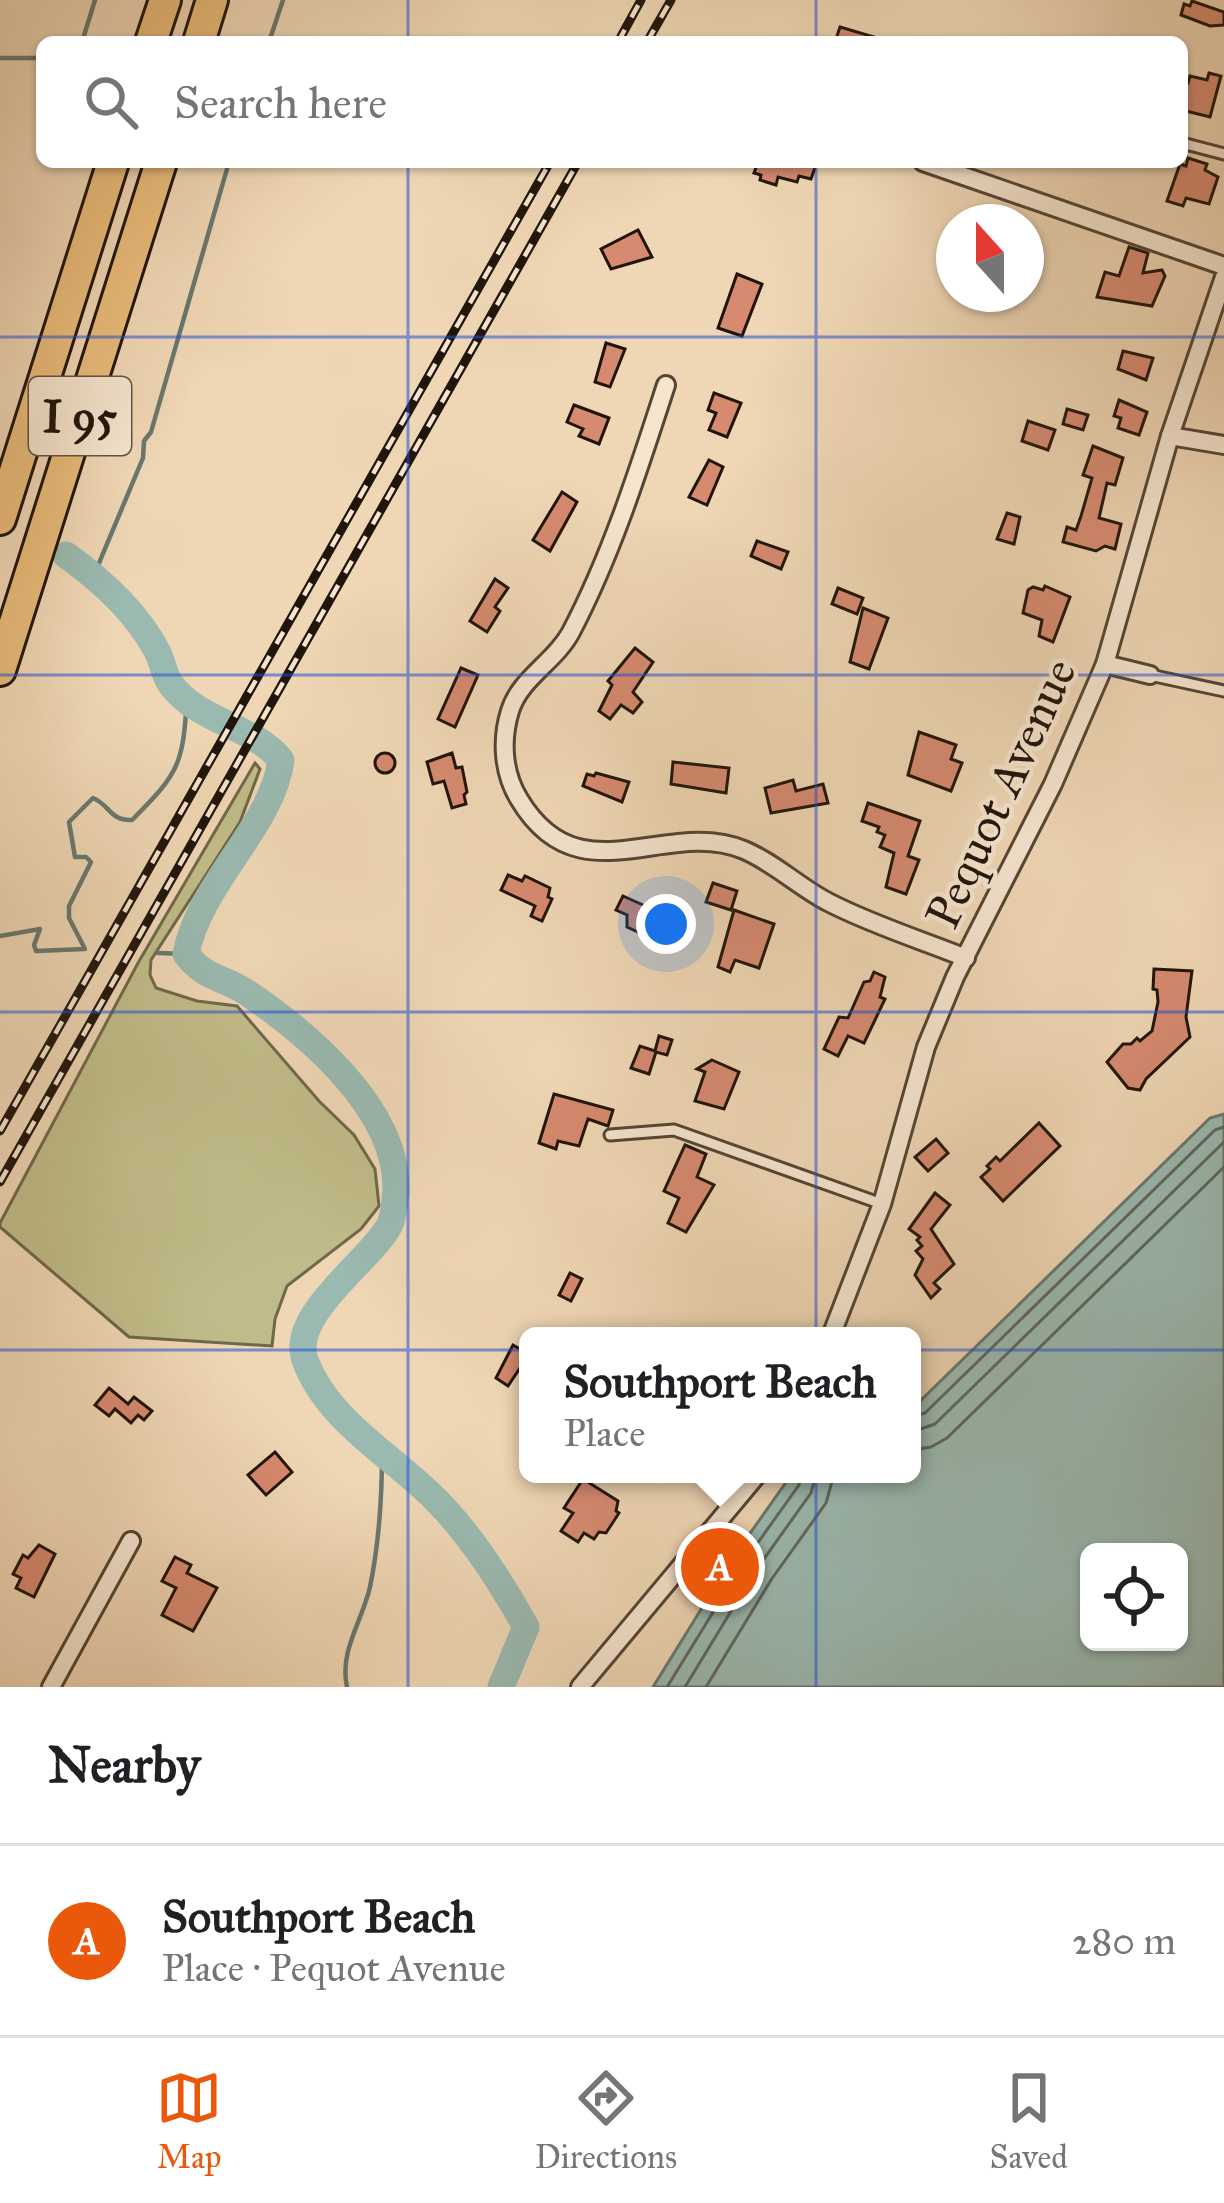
<!DOCTYPE html>
<meta charset="utf-8">
<style>
:root{--surface:#fff;--page:#f6f6f6;--text:#202124;--muted:#757577;--line:#e0e0e0;--accent:#ea580c}
body{margin:0;font-family:"IM FELL Great Primer",serif;background:var(--page);color:var(--text)}
.controls{position:absolute;right:36px;bottom:36px;display:grid;overflow:hidden;border-radius:18px;box-shadow:0 3px 9px #0004}
.controls button{width:108px;height:108px;display:grid;place-items:center;padding:0;border:0;border-bottom:3px solid var(--line);background:var(--surface);color:var(--text);font:60px sans-serif}
.compass{position:absolute;left:936px;top:204px;width:108px;height:108px;border-radius:50%;background:var(--surface);box-shadow:0 3px 9px #0004;rotate:339deg}
.you{position:absolute;left:666px;top:924px;width:42px;height:42px;margin:-30px;border:9px solid #fff;border-radius:50%;background:#1a73e8;box-shadow:0 0 0 18px #1a73e833}
.badge{display:grid;place-items:center;width:78px;height:78px;border-radius:50%;background:var(--accent);color:#fff;font-size:39px;font-weight:700}
.pin{position:absolute;translate:-50% -50%;border:6px solid #fff;box-shadow:0 3px 12px #0006}
.popup{position:absolute;left:519px;top:1327px;width:402px;height:156px;box-sizing:border-box;display:grid;place-content:center;border-radius:18px;background:var(--surface);filter:drop-shadow(0 3px 9px #0005);font-size:39px;white-space:nowrap;color:var(--muted)}
.popup b{font-size:45px;color:var(--text)}
.popup::after{content:'';position:absolute;left:50%;top:100%;margin-left:-24px;border:24px solid transparent;border-top-color:var(--surface)}
.list{margin:0;padding:0;list-style:none}
h2{display:flex;justify-content:space-between;align-items:center;height:156px;margin:0;padding:0 48px;font-size:51px}
h2 small{font-size:39px;font-weight:400;color:var(--muted)}
.list li{display:grid;grid-template-columns:78px 1fr auto;gap:36px;align-items:center;box-sizing:border-box;height:192px;padding:0 48px;border-top:3px solid var(--line)}
.list b{display:block;font-size:45px;white-space:nowrap}
.list p{margin:0;font-size:39px;white-space:nowrap;color:var(--muted)}
.list em{font-size:39px;font-style:normal;color:var(--muted)}
.icon{flex:none;width:66px;height:66px;fill:none;stroke:currentColor;stroke-width:2;stroke-linecap:round;stroke-linejoin:round}
.map{position:relative;flex:none;width:1224px;height:1687px;overflow:hidden}
.search{position:absolute;background:var(--surface);box-shadow:0 3px 9px #0004;left:36px;right:36px;top:36px;height:132px;display:flex;align-items:center;gap:30px;box-sizing:border-box;padding:0 42px;border-radius:18px;color:var(--muted);font-size:45px}
.sheet{height:348px;background:var(--surface)}
nav{display:flex;justify-content:space-around;align-items:center;box-sizing:border-box;height:168px;border-top:3px solid var(--line);background:var(--surface);font-size:33px;color:var(--muted)}
nav a{display:grid;justify-items:center;gap:6px}
nav .on{color:var(--accent)}
.map>svg:first-child{display:block}
</style>
<div class="map">
<svg width="1224" height="1687" viewBox="0 0 1224 1687">
<rect width="100%" height="100%" fill="#efd6b4"/>
<filter id="stains"><feTurbulence type="fractalNoise" baseFrequency=".00167" numOctaves="4"/><feColorMatrix values="0 0 0 0 .2 0 0 0 0 .09 0 0 0 0 .02 0 0 0 .5 -.17"/></filter>
<radialGradient id="worn" r=".72"><stop offset=".6" stop-color="#630" stop-opacity="0"/><stop offset="1" stop-color="#630" stop-opacity=".3"/></radialGradient>
<!-- green -->
<path fill="#c0bc89" stroke="#70684a" stroke-width="3" d="M255,763L260,769L240,822L151,960L150,975L156,988L197,1001L237,1006L319,1101L354,1135L375,1169L379,1206L361,1229L287,1286L275,1319L272,1346L129,1337L0,1227V1223L138,963Z"/>
<!-- water -->
<path fill="#9ab9b0" stroke="#69776e" stroke-width="3" fill-rule="evenodd" d="M1224,1114V1687H653L734,1556L792,1474H912V1409L1210,1118ZM1089,1552H1179V1642H1089Z"/>
<g fill="none" stroke-linecap="round" stroke-linejoin="round">
<!-- shore -->
<g stroke="#5d675d" stroke-width="3">
<path d="M912,1417L925,1413L1215,1130L1224,1127"/>
<path d="M912,1432L935,1424L1224,1142"/>
<path d="M912,1450L931,1447L947,1438L1224,1167"/>
<path d="M667,1687L744,1562L799,1485L801,1474"/>
<path d="M685,1687L756,1570L811,1493L816,1474"/>
<path d="M706,1687L771,1580L826,1503L834,1474"/>
</g>
<!-- stream -->
<g stroke="#69776e" stroke-width="4.5">
<path d="M82,42L95,0"/>
<path d="M269,42L283,0"/>
<path d="M0,58H42"/>
<path d="M94,575L143,458L144,441L151,432L229,162"/>
<path d="M0,936L40,929L34,945L36,951L85,949L69,918V906L91,862L86,857H75L69,822L93,798C110,805 110,821 132,820C179,773 183,765 187,698"/>
<path d="M158,953L186,954"/>
<path d="M347,1687C339,1651 362,1622 370,1587C379,1543 382,1497 382,1453"/>
</g>
<!-- river -->
<path stroke="#9ab9b0" stroke-width="27" d="M66,555C101,580 137,613 157,651C163,662 164,677 172,686C200,722 253,726 281,760C273,825 199,884 186,954C206,980 222,976 246,992C307,1033 398,1109 396,1190C395,1200 394,1217 389,1226C369,1262 289,1315 305,1360C327,1421 393,1456 436,1500C472,1536 501,1582 526,1627L501,1687"/>
</g>
<!-- building -->
<g fill="#d68a70" stroke="#20150a" stroke-width="3">
<path d="M1192,1L1224,12V25L1210,26L1181,15L1184,4L1190,6Z"/>
<path d="M840,27L881,39V42H835Z"/>
<path d="M1209,73L1221,76L1210,117L1182,110L1185,82L1188,83L1190,76L1207,80Z"/>
<path d="M1188,158L1207,164L1205,170L1218,177L1209,204L1186,198L1183,206L1167,201L1180,164L1186,166Z"/>
<path d="M758,162H817L811,179L799,176L797,182L778,177L776,185L760,180L761,175L754,173Z"/>
<path d="M638,230L652,257L611,269L601,249Z"/>
<path d="M1129,247L1148,253L1143,273L1162,270L1165,276L1152,306L1097,297L1105,272L1119,276Z"/>
<path d="M737,274L762,284L742,336L718,328Z"/>
<path d="M606,343L625,349L610,387L595,382Z"/>
<path d="M1123,351L1153,358L1146,380L1118,369Z"/>
<path d="M714,393L741,403L727,437L709,430L716,413L708,410Z"/>
<path d="M1119,400L1147,412L1139,435L1118,428L1121,418L1114,416Z"/>
<path d="M574,405L609,418L599,444L579,436L583,429L567,422Z"/>
<path d="M1067,409L1088,415L1083,430L1063,424Z"/>
<path d="M1028,421L1055,430L1048,450L1022,441Z"/>
<path d="M1093,446L1123,458L1115,485L1107,483L1099,518L1121,524L1115,549L1105,546L1096,551L1063,542L1067,527L1076,530L1081,516L1092,478L1083,475Z"/>
<path d="M709,460L723,467L707,505L689,497Z"/>
<path d="M562,492L577,502L550,551L533,540Z"/>
<path d="M1007,513L1020,517L1014,544L997,539Z"/>
<path d="M757,541L788,552L781,569L751,556Z"/>
<path d="M495,579L508,588L495,607L500,611L487,632L470,621Z"/>
<path d="M1045,586L1070,597L1053,642L1039,636L1042,620L1023,613L1028,590L1033,587L1043,590Z"/>
<path d="M838,588L863,598L857,614L832,604Z"/>
<path d="M863,608L888,618L869,669L850,662Z"/>
<path d="M635,648L653,662L633,692L642,702L633,713L621,705L610,719L599,711L612,685L608,681Z"/>
<path d="M461,668L478,675L455,727L438,719Z"/>
<path d="M919,732L956,745L951,759L962,763L951,791L908,775Z"/>
<path d="M452,753L456,768L462,767L467,792L464,795L466,804L452,808L444,781L433,784L427,762Z"/>
<circle cx="385" cy="763" r="10"/>
<path d="M673,762L729,768L726,793L671,784Z"/>
<path d="M596,773L629,782L622,802L583,786L587,774L594,776Z"/>
<path d="M793,780L796,791L823,784L828,803L771,813L765,788Z"/>
<path d="M868,803L920,821L908,856L919,860L906,894L886,887L894,853L880,847L885,835L877,832L879,827L862,821Z"/>
<path d="M508,875L522,881L525,876L550,888L548,897L552,899L542,921L531,916L535,906L501,890Z"/>
<path d="M713,883L737,891L731,910L706,902Z"/>
<path d="M623,896L672,918L660,942L627,927V915L616,910Z"/>
<path d="M734,910L774,924L759,968L735,960L730,972L718,967Z"/>
<path d="M1154,969L1192,971L1186,1017L1190,1037L1146,1079L1140,1090L1128,1088L1107,1062L1123,1044H1131L1137,1038L1140,1041L1152,1031L1158,1002L1157,990L1153,989Z"/>
<path d="M874,972L885,977L880,997L885,999L864,1043L848,1036L838,1056L824,1049L839,1017L848,1018L864,982L870,981Z"/>
<path d="M659,1036L672,1040L667,1055L656,1052L649,1074L631,1068L640,1046L655,1051Z"/>
<path d="M712,1060L739,1072L724,1109L695,1101L705,1072L697,1069Z"/>
<path d="M554,1094L613,1110L608,1126L588,1119L579,1146L558,1141L556,1149L539,1143Z"/>
<path d="M1039,1123L1060,1146L1003,1201L981,1177L990,1169L987,1166L996,1157L1000,1161Z"/>
<path d="M936,1139L948,1153L928,1171L915,1157Z"/>
<path d="M685,1145L706,1154L697,1177L714,1185L686,1232L668,1223L679,1198L664,1191Z"/>
<path d="M935,1193L950,1205L931,1229L954,1264L934,1283L940,1289L931,1298L915,1275L923,1259L916,1251L922,1246L917,1240L920,1237L909,1229Z"/>
<path d="M570,1273L582,1279L571,1301L559,1295Z"/>
<path d="M528,1340V1356L508,1386L496,1378L513,1345L520,1349Z"/>
<path d="M109,1388L128,1404L134,1397L152,1411L144,1420L138,1415L131,1423L115,1409L109,1416L95,1405Z"/>
<path d="M275,1452L292,1472L266,1495L248,1475Z"/>
<path d="M583,1479L618,1501L616,1511L619,1513L606,1533L599,1532L594,1539L584,1533L578,1542L561,1531L573,1513L564,1508Z"/>
<path d="M39,1545L55,1554L34,1597L16,1588L21,1578L13,1574L23,1555L28,1558Z"/>
<path d="M175,1557L191,1565L187,1573L217,1588L193,1631L162,1615L176,1588L162,1581Z"/>
</g>
<g fill="none" stroke-linecap="round" stroke-linejoin="round">
<!-- lane casing -->
<g stroke="#544534" stroke-width="15">
<g id="lane">
<path d="M1182,143L1224,154"/>
<path d="M1150,675L1224,691"/>
<path d="M610,1135L674,1130L882,1204"/>
</g>
</g>
<!-- street casing -->
<g stroke="#544534" stroke-width="22">
<g id="street">
<path d="M923,162L1224,266"/>
<path d="M666,385C639,468 612,554 571,632C555,662 520,678 510,711C501,740 503,773 519,799C579,900 666,817 744,850C775,863 800,888 830,903C873,925 921,940 966,958"/>
<path d="M1170,436L1224,445"/>
<path d="M1105,664L1150,675"/>
<path d="M831,1336L882,1204L926,1047L955,977L1053,784L1105,664L1170,436L1224,277"/>
<path d="M51,1687L131,1541"/>
<path d="M580,1687L758,1474"/>
</g>
</g>
<!-- highway casing -->
<g stroke="#20150a" stroke-width="36">
<g id="highway">
<path d="M151,42L165,0"/>
<path d="M199,42L212,0"/>
<path d="M0,519L113,162"/>
<path d="M0,670L161,162"/>
</g>
</g>
<!-- lane -->
<use href="#lane" stroke="#f5e4ce" stroke-width="9"/>
<!-- street -->
<use href="#street" stroke="#f5e4ce" stroke-width="16"/>
<!-- highway -->
<use href="#highway" stroke="#e8bb7a" stroke-width="30"/>
<!-- rail casing -->
<g stroke="#20150a" stroke-width="9">
<g id="rail">
<path d="M618,42L641,0"/>
<path d="M647,42L671,0"/>
<path d="M0,1131L550,162"/>
<path d="M0,1182L578,162"/>
</g>
</g>
<!-- rail -->
<use href="#rail" stroke="#f5e4ce" stroke-width="4.5" stroke-dasharray="14" stroke-linecap="butt"/>
</g>
<!-- grid -->
<path fill="none" stroke="#1d4ed8" stroke-width="3" stroke-opacity="0.55" d="M408,0V42M816,0V42M408,162V1687M816,162V1687M0,337H1224M0,675H1224M0,1012H1224M0,1350H1224"/>
<g text-anchor="middle" stroke-width="9" stroke-linejoin="round" paint-order="stroke">
<!-- shield labels -->
<rect fill="#f5e4ce" stroke="#605345" stroke-width="3" x="29" y="377" width="102" height="78" rx="9"/>
<g font-size="45" font-weight="bold" fill="#20150a">
<text x="80" y="432">I 95</text>
</g>
<!-- street labels -->
<g font-size="48" fill="#20150a" stroke="#f5e4ce">
<text transform="translate(1000 793) rotate(-65)" y="17">Pequot Avenue</text>
</g>
</g>
<rect width="100%" height="100%" filter="url(#stains)"/>
<rect width="100%" height="100%" fill="url(#worn)"/>
</svg>
<div class="controls">
<button><svg class="icon" aria-label="locate" viewBox="0 0 24 24"><circle cx="12" cy="12" r="6"/><path d="M12 2v4M12 18v4M2 12h4M18 12h4"/></svg></button>
</div>
<svg class="compass" viewBox="-18 -18 36 36"><path d="M0-13l5 13h-10z" fill="#e53935"/><path d="M0 13l5-13h-10z" fill="#757577"/></svg>
<div class="you"></div>
<div class="pin badge" style="left:720px;top:1567px">A</div>
<div class="popup"><b>Southport Beach</b>Place</div>
<div class="search"><svg class="icon" aria-label="search" viewBox="0 0 24 24"><circle cx="10" cy="10" r="6"/><path d="M15 15l6 6"/></svg>Search here</div>
</div>
<section class="sheet">
<h2>Nearby<small></small></h2>
<ul class="list">
<li><span class="badge">A</span><div><b>Southport Beach</b><p>Place · Pequot Avenue</p></div><em>280 m</em></li>
</ul>
</section>
<nav>
<a class="on"><svg class="icon" aria-label="map" viewBox="0 0 24 24"><path d="M3 6l6-2 6 2 6-2v14l-6 2-6-2-6 2zM9 4v14M15 6v14"/></svg>Map</a>
<a><svg class="icon" aria-label="directions" viewBox="0 0 24 24"><path d="M12 3l9 9-9 9-9-9zM9 14v-3h6M13 9l2 2-2 2"/></svg>Directions</a>
<a><svg class="icon" aria-label="saved" viewBox="0 0 24 24"><path d="M7 4h10v16l-5-4-5 4z"/></svg>Saved</a>
</nav>
